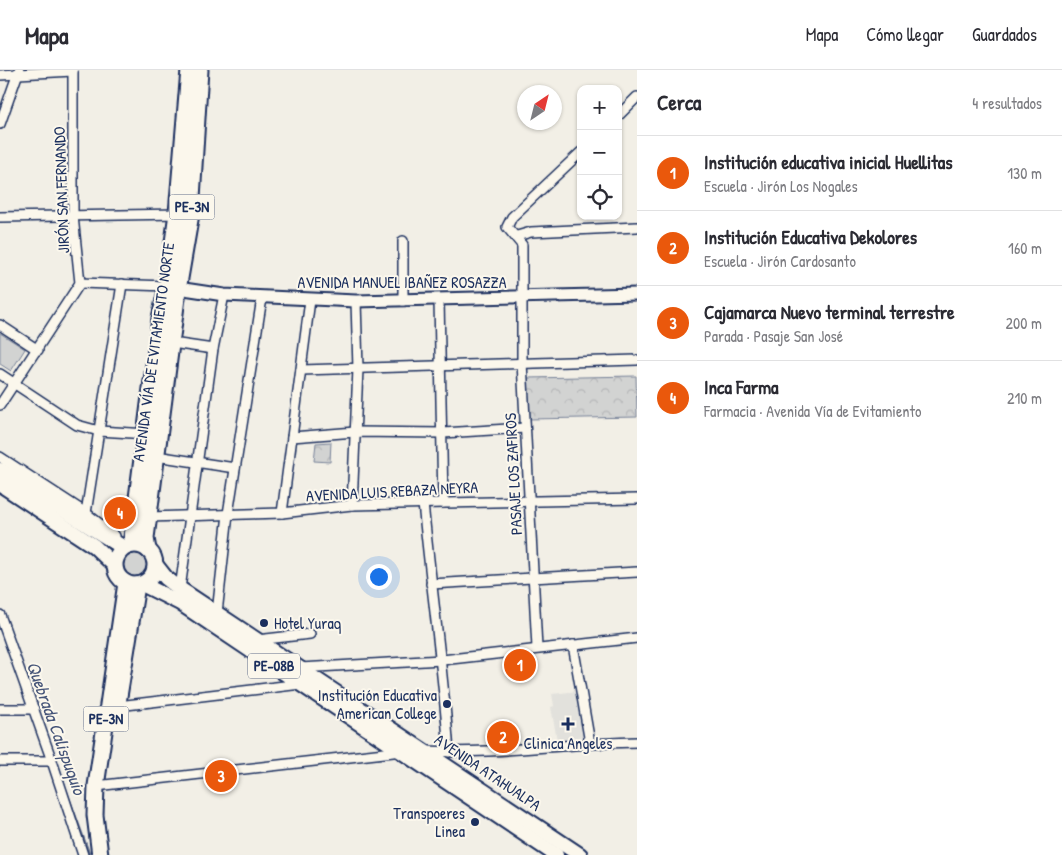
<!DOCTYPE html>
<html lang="es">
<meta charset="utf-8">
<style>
:root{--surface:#fff;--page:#f7f7f7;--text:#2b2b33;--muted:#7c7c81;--line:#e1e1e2;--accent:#ea580c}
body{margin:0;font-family:"Patrick Hand",sans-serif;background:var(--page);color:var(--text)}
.controls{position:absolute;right:15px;top:15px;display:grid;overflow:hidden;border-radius:10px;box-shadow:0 1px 4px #0004}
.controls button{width:45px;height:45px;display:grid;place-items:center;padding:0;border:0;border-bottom:1px solid var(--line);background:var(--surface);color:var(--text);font:25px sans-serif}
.compass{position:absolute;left:517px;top:15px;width:45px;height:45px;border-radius:50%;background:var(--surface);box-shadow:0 1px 4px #0004;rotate:35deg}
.you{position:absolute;left:378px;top:506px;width:18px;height:18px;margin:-12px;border:4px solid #fff;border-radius:50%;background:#1a73e8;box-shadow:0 0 0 8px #1a73e833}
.badge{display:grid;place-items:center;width:32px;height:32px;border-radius:50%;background:var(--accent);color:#fff;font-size:16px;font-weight:700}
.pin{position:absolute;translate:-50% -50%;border:2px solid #fff;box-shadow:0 1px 5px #0006}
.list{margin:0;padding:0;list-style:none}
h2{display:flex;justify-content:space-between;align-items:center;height:65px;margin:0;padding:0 20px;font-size:21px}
h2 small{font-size:16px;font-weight:400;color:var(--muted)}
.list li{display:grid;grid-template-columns:32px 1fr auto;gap:15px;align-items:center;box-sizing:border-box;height:75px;padding:0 20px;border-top:1px solid var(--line)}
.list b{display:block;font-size:19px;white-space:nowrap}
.list p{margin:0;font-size:16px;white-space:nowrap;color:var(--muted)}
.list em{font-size:16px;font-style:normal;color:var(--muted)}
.icon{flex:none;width:28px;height:28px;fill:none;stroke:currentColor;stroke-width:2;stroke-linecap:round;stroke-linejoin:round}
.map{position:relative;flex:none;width:637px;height:785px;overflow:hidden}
header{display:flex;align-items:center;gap:30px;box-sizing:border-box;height:70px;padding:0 25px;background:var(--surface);border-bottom:1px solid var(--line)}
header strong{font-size:24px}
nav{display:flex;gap:28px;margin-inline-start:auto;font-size:18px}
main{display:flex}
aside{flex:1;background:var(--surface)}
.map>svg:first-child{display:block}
</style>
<header>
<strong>Mapa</strong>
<nav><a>Mapa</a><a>Cómo llegar</a><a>Guardados</a></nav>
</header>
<main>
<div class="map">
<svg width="637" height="785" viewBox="0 0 637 785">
<defs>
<pattern id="park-crowns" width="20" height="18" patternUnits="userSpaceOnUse" patternTransform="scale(1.25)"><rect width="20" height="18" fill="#d2d3d2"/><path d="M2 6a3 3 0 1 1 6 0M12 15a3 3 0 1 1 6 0" fill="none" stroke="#b4b5b7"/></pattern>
</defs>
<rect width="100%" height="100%" fill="#f2efe6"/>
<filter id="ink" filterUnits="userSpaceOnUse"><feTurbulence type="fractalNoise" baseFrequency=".02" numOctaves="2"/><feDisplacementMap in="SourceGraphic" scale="10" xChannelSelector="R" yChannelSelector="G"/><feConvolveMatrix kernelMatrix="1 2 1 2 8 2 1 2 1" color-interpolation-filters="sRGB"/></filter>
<g filter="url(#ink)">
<!-- built -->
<path fill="#e2e1dc" d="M578,621L585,666L557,670L551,637L554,636L552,624Z"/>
<!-- green -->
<g fill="#d2d3d2" stroke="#768198">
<path d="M0,263L25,279L11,301L0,294Z"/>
<circle cx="134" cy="495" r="14"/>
</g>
<!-- park -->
<g fill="url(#park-crowns)" stroke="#768198">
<path d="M636,306L637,347L530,349L527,308Z"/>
<path d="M331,372L330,392L314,391L316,373Z"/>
</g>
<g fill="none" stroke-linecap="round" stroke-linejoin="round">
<!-- stream -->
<path stroke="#707b93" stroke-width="2.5" d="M66,720L89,783"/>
<!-- minor casing -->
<g stroke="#1b2f5e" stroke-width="12">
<g id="minor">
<path d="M0,5L73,1"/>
<path d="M618,46L637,27"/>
<path d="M0,54L19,0"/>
<path d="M0,147L180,144"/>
<path d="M517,166L531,162L637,157"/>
<path d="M80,213L167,216"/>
<path d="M439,230L443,433"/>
<path d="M403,231V171"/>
<path d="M0,255L38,280"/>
<path d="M172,273L213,279"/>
<path d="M301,300L637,290"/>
<path d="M0,304L77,355L99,361L148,364"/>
<path d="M0,335L80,213L73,146V0"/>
<path d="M292,367L355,362L443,363L525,358"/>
<path d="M156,386L235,398"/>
<path d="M0,387L86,443L115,466"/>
<path d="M423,433C431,516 443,599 449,682"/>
<path d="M352,435L358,299L356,231"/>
<path d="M86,443L122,214"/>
<path d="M282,443L310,230"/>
<path d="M149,447L282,443L352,435L637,429"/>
<path d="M431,514L637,502"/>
<path d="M180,519L213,279L224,225"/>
<path d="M217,543L228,444L262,228"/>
<path d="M0,545L52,691L83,785"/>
<path d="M257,570L310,564"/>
<path d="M573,575L590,673"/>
<path d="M537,578L522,292V175L507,157L512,147L581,82"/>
<path d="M300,598L442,590L637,568"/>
<path d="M118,636L301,614"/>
<path d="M0,639H34"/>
<path d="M425,681C495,685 567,673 637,672"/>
<path d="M0,691H52"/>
<path d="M96,716L402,681"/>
</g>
</g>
<!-- tertiary casing -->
<g stroke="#1b2f5e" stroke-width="15">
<path id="tertiary" d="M171,217L224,225L356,231L637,224"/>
</g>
<!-- primary casing -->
<g stroke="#1b2f5e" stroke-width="18">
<g id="primary">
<path d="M0,400L124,478"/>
<path d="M0,414L94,476L115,496"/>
<path d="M155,494L166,508L180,519L580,785"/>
<path d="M142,514L180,533L556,785"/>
</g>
</g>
<!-- trunk casing -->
<g stroke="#1b2f5e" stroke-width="19">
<g id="trunk">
<circle cx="135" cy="495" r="20"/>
<path d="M131,475L160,248L167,216L177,143L189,0"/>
<path d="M148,480L146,468L178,220L191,144L200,0"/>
<path d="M116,645L137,515"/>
<path d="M100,785L95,745L96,716L126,513"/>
</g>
</g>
<!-- minor -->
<use href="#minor" stroke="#fbf7ec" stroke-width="9"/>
<!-- tertiary -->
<use href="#tertiary" stroke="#fbf7ec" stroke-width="11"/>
<!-- primary -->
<use href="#primary" stroke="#fbf7ec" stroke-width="14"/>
<!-- trunk -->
<use href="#trunk" stroke="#fbf7ec" stroke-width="15"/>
</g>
</g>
<!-- markers -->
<g fill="#1b2f5e" stroke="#fbf7ec" stroke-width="2">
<circle cx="264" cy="553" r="5"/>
<circle cx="447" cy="634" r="5"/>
<path d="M565.5 646.5h5v5h5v5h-5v5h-5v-5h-5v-5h5z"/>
<circle cx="475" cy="752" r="5"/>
</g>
<g text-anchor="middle" stroke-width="4" stroke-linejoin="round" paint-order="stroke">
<!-- shield labels -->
<g fill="#fbf7ec" stroke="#5e6b89" stroke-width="1">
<rect x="169.5" y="124.5" width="45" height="25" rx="4"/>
<rect x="248" y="583.5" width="52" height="25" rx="4"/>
<rect x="83.5" y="636.5" width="45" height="25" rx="4"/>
</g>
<g font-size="15" font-weight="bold" fill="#1b2f5e">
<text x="192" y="142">PE-3N</text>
<text x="274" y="601">PE-08B</text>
<text x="106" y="654">PE-3N</text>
</g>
<!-- street labels -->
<g font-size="16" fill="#1b2f5e" stroke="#fbf7ec">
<text transform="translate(61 120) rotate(-92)" y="6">JIRÓN SAN FERNANDO</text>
<text x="402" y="218">AVENIDA MANUEL IBAÑEZ ROSAZZA</text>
<text transform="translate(153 282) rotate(-82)" y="6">AVENIDA VÍA DE EVITAMIENTO NORTE</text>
<text transform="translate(513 404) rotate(-93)" y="6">PASAJE LOS ZAFIROS</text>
<text transform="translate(392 421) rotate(-3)" y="6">AVENIDA LUIS REBAZA NEYRA</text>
<text transform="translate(488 702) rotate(34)" y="6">AVENIDA ATAHUALPA</text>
</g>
<!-- poi labels -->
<g font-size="16" fill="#1b2f5e" stroke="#fbf7ec" text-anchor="end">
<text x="274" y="559" text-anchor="start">Hotel Yuraq</text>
<text x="437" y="631">Institución Educativa<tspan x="437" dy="18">American College</tspan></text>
<text x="568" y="679" text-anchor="middle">Clinica Angeles</text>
<text x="465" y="749">Transpoeres<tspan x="465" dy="18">Linea</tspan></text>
</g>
<!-- water labels -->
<g font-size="18" font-style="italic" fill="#465579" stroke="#fbf7ec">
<text transform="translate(56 658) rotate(70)" y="6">Quebrada Calispuquio</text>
</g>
</g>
</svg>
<div class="controls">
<button>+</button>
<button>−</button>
<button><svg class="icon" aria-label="locate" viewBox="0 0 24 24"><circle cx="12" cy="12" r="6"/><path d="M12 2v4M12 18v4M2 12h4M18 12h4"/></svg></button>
</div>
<svg class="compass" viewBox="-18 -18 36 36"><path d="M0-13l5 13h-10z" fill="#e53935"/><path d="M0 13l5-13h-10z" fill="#7c7c81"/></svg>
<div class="you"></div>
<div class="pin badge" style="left:520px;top:595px">1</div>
<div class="pin badge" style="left:503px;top:667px">2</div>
<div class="pin badge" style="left:221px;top:706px">3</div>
<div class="pin badge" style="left:120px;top:443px">4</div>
</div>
<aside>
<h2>Cerca<small>4 resultados</small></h2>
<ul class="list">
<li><span class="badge">1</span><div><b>Institución educativa inicial Huellitas</b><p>Escuela · Jirón Los Nogales</p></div><em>130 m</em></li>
<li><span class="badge">2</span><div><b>Institución Educativa Dekolores</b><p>Escuela · Jirón Cardosanto</p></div><em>160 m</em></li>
<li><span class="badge">3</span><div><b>Cajamarca Nuevo terminal terrestre</b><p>Parada · Pasaje San José</p></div><em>200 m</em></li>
<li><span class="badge">4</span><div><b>Inca Farma</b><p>Farmacia · Avenida Vía de Evitamiento</p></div><em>210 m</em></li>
</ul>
</aside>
</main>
